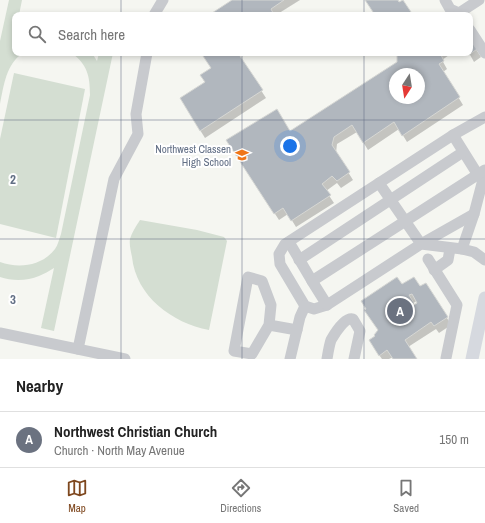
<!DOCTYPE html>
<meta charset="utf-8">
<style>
:root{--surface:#fff;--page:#f6f6f6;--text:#222;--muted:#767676;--line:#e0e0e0;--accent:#7e471e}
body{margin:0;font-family:"Archivo Narrow",sans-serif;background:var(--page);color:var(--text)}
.compass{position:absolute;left:389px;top:68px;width:36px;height:36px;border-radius:50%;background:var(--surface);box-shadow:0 2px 6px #0003;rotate:192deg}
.you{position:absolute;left:290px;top:146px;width:14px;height:14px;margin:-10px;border:3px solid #fff;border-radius:50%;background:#1a73e8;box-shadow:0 0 0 6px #1a73e833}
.badge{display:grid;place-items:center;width:26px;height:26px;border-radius:50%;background:var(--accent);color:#fff;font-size:13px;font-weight:700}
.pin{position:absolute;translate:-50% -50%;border:2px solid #fff;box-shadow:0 1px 4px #0006}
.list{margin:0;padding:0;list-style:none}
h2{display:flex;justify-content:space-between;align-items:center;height:52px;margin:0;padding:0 16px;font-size:17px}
h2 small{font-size:13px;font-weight:400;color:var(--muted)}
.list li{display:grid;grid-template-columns:26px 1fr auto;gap:12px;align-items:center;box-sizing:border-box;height:56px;padding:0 16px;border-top:1px solid var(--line)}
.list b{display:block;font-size:15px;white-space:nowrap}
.list p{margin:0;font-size:13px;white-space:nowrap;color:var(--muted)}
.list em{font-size:13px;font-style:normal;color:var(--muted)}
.icon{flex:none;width:22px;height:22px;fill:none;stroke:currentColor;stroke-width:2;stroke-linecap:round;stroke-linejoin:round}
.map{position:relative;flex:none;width:485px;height:359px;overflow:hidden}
.search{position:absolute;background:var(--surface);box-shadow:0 2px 6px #0003;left:12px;right:12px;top:12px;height:44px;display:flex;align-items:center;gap:10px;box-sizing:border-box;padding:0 14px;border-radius:8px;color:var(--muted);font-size:15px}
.sheet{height:108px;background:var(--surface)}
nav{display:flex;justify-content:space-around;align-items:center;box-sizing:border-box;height:56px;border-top:1px solid var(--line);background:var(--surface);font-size:11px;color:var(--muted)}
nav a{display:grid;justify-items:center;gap:2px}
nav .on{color:var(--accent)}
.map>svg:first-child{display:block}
</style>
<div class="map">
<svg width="485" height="359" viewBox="0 0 485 359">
<rect width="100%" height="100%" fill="#f5f6f1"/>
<!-- green -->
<g fill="#d4ded2">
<path d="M9,0H22L19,15H15V31L13,42L15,41V53H23C6,64 4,85 0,104V41Z"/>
<path d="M72,53H92L97,61L99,53H113L54,331L41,328L54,268C49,271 44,274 39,276C27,281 12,281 0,277V262C19,269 42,266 55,249C58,245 59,239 61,234L90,95C90,75 87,65 72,53Z"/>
<path d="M14,73L85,89L56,238L0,224V139Z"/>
<path d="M140,220L197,230L224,237L227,241L209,330C172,323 136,296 132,257C131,252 129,244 130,239C132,232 137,225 140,220Z"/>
</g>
<!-- shadow -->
<g fill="#0003" fill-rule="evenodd">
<path d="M234,0H300L276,15H211Z"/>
<path d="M470,40L481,57L474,62L469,53H470Z"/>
<path d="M202,53H237L266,98L205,138L185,106L205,83L201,75L212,68Z"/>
<path d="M400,53H452L442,60L447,69L443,72L463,105L407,142L399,129L368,150L357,132L337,144L336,153L353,180L341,188L337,183L326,191L334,203L296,227L288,214L279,220L232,148L290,132L398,62ZM395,74H419V98H395Z"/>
<path d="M401,286L420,288L447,318L451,325L439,333L436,329L408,347L416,359H394L393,357L389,359H382L374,348L376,337ZM417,301L418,303L414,306L412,303Z"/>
</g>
<!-- building -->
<g fill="#b1b7be" stroke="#d6d7d4" fill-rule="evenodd">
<path d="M232,0H284L271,9L273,13L270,15H209Z"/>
<path d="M365,0H398L399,2L403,0L413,15H375Z"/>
<path d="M470,38L477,49L469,55L468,53H470Z"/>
<path d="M201,53H238L263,90L200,131L180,98L205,82L200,75L211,68Z"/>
<path d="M399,53H440L444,61L439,64L460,97L402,136L394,122L363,143L352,125L334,137L332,145L350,172L337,181L332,176L322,184L331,195L291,221L283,208L274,214L226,140L277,109L290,131L397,62V56ZM395,74H419V98H395Z"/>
<path d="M397,277L402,284L414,277L420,286L426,283L448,317L434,326L431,322L405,340L417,359H393L387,350L379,356L369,340L375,336L374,335L378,330L364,310L366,309L361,301ZM412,294L417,303L401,313L400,312L414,303L409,295Z"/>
</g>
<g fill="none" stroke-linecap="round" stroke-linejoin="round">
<!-- minor -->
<g stroke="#c8cace" stroke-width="11">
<path d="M445,0L450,9L459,13L461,15"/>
<path d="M459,13L479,0"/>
<path d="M154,15L163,0"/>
<path d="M470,30L485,53"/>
<path d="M453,135L478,175"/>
<path d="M485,172L474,214L462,249L474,252L485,260"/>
<path d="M379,183L421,244L474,214"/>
<path d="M289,242L312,281L485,170"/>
<path d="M462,249L421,244L327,305L314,309L305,306L280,264L279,254L285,244L453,135L485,117"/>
<path d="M428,259L457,305L446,358"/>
<path d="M299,260L463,152"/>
<path d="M434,270L448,260L450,249"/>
<path d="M312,281L327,305"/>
<path d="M269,325L271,305L262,281L248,277L234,351L252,354L269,325L297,330"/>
<path d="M0,333L125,359"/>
<path d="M78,349L114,179L138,134L136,114L147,53"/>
<path d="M290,359L300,317L305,306"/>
<path d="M327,359C328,353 329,346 331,340C335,333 345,317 353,319L360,331L354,359"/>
</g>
<!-- major -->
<path stroke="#d6d9df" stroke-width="13" d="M472,359L485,298"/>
</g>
<!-- grid -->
<path fill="none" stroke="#626f85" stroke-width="1" stroke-opacity="0.55" d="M121,0V15M242,0V15M364,0V15M121,53V359M242,53V359M364,53V359M0,120H485M0,239H485"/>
<!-- icons -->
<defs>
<g id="school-bare" transform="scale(1.08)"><path d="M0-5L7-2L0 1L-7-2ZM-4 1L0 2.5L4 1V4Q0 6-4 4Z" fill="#ef7518" stroke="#fff" stroke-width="2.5" paint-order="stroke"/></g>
</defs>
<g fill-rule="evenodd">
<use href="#school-bare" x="242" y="155"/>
</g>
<g text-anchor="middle" stroke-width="4" stroke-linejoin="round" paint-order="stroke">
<!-- poi labels -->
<g font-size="11" fill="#626f85" stroke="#fff" text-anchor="end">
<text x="231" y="153">Northwest Classen<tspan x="231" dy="13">High School</tspan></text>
</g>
</g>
<g font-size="13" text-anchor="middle" font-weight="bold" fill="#626f85" stroke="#fff" stroke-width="4" stroke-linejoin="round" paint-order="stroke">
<text x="13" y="184">2</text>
<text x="13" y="304">3</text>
</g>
</svg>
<svg class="compass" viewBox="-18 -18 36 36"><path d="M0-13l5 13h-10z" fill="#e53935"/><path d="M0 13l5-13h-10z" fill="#767676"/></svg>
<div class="you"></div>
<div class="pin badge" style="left:400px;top:311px;background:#6b7280">A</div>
<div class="search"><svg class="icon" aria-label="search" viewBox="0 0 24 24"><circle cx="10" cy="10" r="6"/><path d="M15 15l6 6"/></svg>Search here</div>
</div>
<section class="sheet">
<h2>Nearby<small></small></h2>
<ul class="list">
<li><span class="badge" style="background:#6b7280">A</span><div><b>Northwest Christian Church</b><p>Church · North May Avenue</p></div><em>150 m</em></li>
</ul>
</section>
<nav>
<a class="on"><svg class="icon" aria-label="map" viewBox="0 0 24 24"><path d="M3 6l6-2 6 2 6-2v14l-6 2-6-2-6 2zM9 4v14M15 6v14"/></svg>Map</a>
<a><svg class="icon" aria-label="directions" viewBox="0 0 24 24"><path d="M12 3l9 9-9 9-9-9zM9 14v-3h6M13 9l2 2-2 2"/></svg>Directions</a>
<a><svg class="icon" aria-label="saved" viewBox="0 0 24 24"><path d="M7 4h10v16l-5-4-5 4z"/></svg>Saved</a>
</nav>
